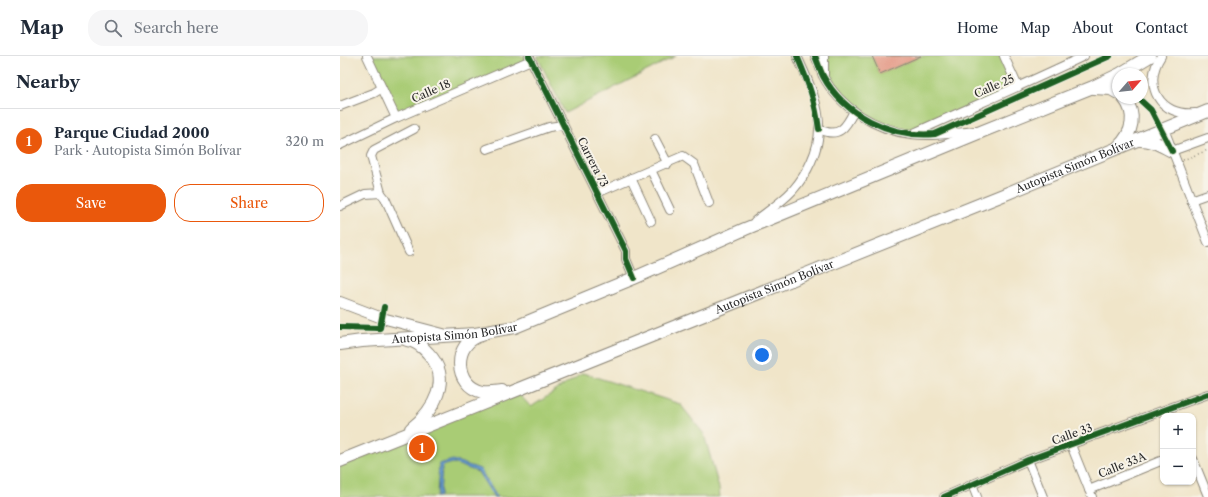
<!DOCTYPE html>
<meta charset="utf-8">
<style>
:root{--surface:#fff;--page:#f6f6f7;--text:#1f2937;--muted:#747a83;--line:#e0e1e3;--accent:#ea580c}
body{margin:0;font-family:"Libre Caslon Text",serif;background:var(--page);color:var(--text)}
.controls{position:absolute;right:12px;bottom:12px;display:grid;overflow:hidden;border-radius:8px;box-shadow:0 1px 3px #0004}
.controls button{width:36px;height:36px;display:grid;place-items:center;padding:0;border:0;border-bottom:1px solid var(--line);background:var(--surface);color:var(--text);font:20px sans-serif}
.compass{position:absolute;left:772px;top:12px;width:36px;height:36px;border-radius:50%;background:var(--surface);box-shadow:0 1px 3px #0004;rotate:62deg}
.you{position:absolute;left:422px;top:299px;width:14px;height:14px;margin:-10px;border:3px solid #fff;border-radius:50%;background:#1a73e8;box-shadow:0 0 0 6px #1a73e833}
.badge{display:grid;place-items:center;width:26px;height:26px;border-radius:50%;background:var(--accent);color:#fff;font-size:13px;font-weight:700}
.pin{position:absolute;translate:-50% -50%;border:2px solid #fff;box-shadow:0 1px 4px #0006}
.list{margin:0;padding:0;list-style:none}
h2{display:flex;justify-content:space-between;align-items:center;height:52px;margin:0;padding:0 16px;font-size:17px}
h2 small{font-size:13px;font-weight:400;color:var(--muted)}
.list li{display:grid;grid-template-columns:26px 1fr auto;gap:12px;align-items:center;box-sizing:border-box;height:64px;padding:0 16px;border-top:1px solid var(--line)}
.list b{display:block;font-size:15px;white-space:nowrap}
.list p{margin:0;font-size:13px;white-space:nowrap;color:var(--muted)}
.list em{font-size:13px;font-style:normal;color:var(--muted)}
.actions{display:flex;gap:8px;padding:12px 16px}
.actions a{flex:1;padding:9px 0;border:1px solid var(--accent);border-radius:16px;text-align:center;font-size:14px;color:var(--accent)}
.actions .main{background:var(--accent);color:#fff}
.icon{flex:none;width:22px;height:22px;fill:none;stroke:currentColor;stroke-width:2;stroke-linecap:round;stroke-linejoin:round}
.map{position:relative;flex:none;width:868px;height:441px;overflow:hidden}
header{display:flex;align-items:center;gap:24px;box-sizing:border-box;height:56px;padding:0 20px;background:var(--surface);border-bottom:1px solid var(--line)}
header strong{font-size:19px}
nav{display:flex;gap:22px;margin-inline-start:auto;font-size:14px}
.search{width:280px;height:36px;background:var(--page);display:flex;align-items:center;gap:10px;box-sizing:border-box;padding:0 14px;border-radius:16px;color:var(--muted);font-size:15px}
main{display:flex}
aside{flex:1;background:var(--surface)}
.map>svg:first-child{display:block}
</style>
<header>
<strong>Map</strong>
<div class="search"><svg class="icon" aria-label="search" viewBox="0 0 24 24"><circle cx="10" cy="10" r="6"/><path d="M15 15l6 6"/></svg>Search here</div>
<nav><a>Home</a><a>Map</a><a>About</a><a>Contact</a></nav>
</header>
<main>
<aside>
<h2>Nearby<small></small></h2>
<ul class="list">
<li><span class="badge">1</span><div><b>Parque Ciudad 2000</b><p>Park · Autopista Simón Bolívar</p></div><em>320 m</em></li>
</ul>
<div class="actions"><a class="main">Save</a><a>Share</a></div>
</aside>
<div class="map">
<svg width="868" height="441" viewBox="0 0 868 441">
<rect width="100%" height="100%" fill="#f7f3e8"/>
<filter id="ink" filterUnits="userSpaceOnUse"><feTurbulence type="fractalNoise" baseFrequency=".025" numOctaves="2"/><feDisplacementMap in="SourceGraphic" scale="8" xChannelSelector="R" yChannelSelector="G"/><feConvolveMatrix kernelMatrix="1 2 1 2 8 2 1 2 1" color-interpolation-filters="sRGB"/></filter>
<filter id="wash" filterUnits="userSpaceOnUse"><feTurbulence type="fractalNoise" baseFrequency=".012" numOctaves="4" result="noise"/><feDisplacementMap in="SourceGraphic" scale="16" xChannelSelector="R" yChannelSelector="G"/><feGaussianBlur stdDeviation="0.9" result="paint"/><feColorMatrix in="noise" values="0 0 0 0 0 0 0 0 0 0 0 0 0 0 0 0 0 1.4 0 .05"/><feComposite in="paint" operator="in"/></filter>
<g filter="url(#wash)">
<rect width="100%" height="100%" fill="#f0e5c9"/>
<!-- green -->
<g fill="#a9cc75" stroke="#6a7c50">
<path d="M27,0H189L191,4L56,62Z"/>
<path d="M197,0H336L225,57Z"/>
<path d="M484,0H532L540,18L581,0H663L677,32L572,78L514,55L484,20Z"/>
<path d="M243,317L340,348L364,378L379,432L380,441H0V405L175,334L191,351Z"/>
</g>
<!-- water -->
<path fill="#659ed4" stroke="#486480" d="M113,404L140,413L157,441H154L138,416L113,407L102,410L100,440L96,441L97,439L99,408Z"/>
<g id="blocks">
<!-- building -->
<path fill="#e49885" d="M532,0H581L540,18Z"/>
</g>
</g>
<g filter="url(#ink)">
<use href="#blocks" fill-opacity="0" stroke="#8e887a" stroke-width="1"/>
<g fill="none" stroke-linecap="round" stroke-linejoin="round">
<!-- minor casing -->
<g stroke="#8e887a" stroke-width="10">
<g id="minor">
<path d="M27,0L56,62"/>
<path d="M189,0L286,195V203L294,222"/>
<path d="M475,0C478,6 480,13 483,20C500,52 536,74 571,78C592,81 615,77 635,75"/>
<path d="M664,0L678,31"/>
<path d="M821,0C802,29 820,61 855,57"/>
<path d="M484,18V0"/>
<path d="M0,50L34,37L42,32"/>
<path d="M479,73C499,83 506,71 514,55"/>
<path d="M824,73L868,186"/>
<path d="M574,77C631,51 688,27 744,0"/>
<path d="M315,83L328,108"/>
<path d="M0,89L56,62L191,4"/>
<path d="M147,93L209,71L223,69"/>
<path d="M832,95L868,82"/>
<path d="M311,114L330,154"/>
<path d="M291,122L311,165"/>
<path d="M41,137L31,100L34,94L74,73"/>
<path d="M257,137L343,100L354,108L369,147"/>
<path d="M851,144L868,138"/>
<path d="M0,150L25,138L41,137L45,142L69,196"/>
<path d="M415,165C428,155 442,146 453,134C467,118 479,94 479,73C480,48 467,22 457,0"/>
<path d="M731,389L752,441"/>
<path d="M853,403L868,440"/>
<path d="M688,404L703,441"/>
<path d="M632,428L637,441"/>
<path d="M749,434L823,404"/>
<path d="M604,441L688,404L868,338"/>
</g>
</g>
<!-- major casing -->
<g stroke="#8e887a" stroke-width="12">
<path id="major" d="M0,246L42,262L103,278"/>
</g>
<!-- highway casing -->
<g stroke="#8e887a" stroke-width="14">
<g id="highway">
<path d="M780,18L810,0"/>
<path d="M754,32L771,33L778,37"/>
<path d="M800,84C813,84 820,89 832,95"/>
<path d="M778,91C793,77 797,58 784,42"/>
<path d="M142,279C112,286 113,330 143,336C149,337 155,336 162,335"/>
<path d="M67,284C75,285 83,291 88,297C113,323 94,354 71,373"/>
<path id="s1" d="M0,288L22,285L135,278L175,271L294,222L405,173L643,75L753,31L778,19"/>
<path id="s2" d="M0,405L663,139L868,55"/>
</g>
</g>
<!-- path -->
<path stroke="#8e887a" stroke-width="1.5" stroke-dasharray="1 3" stroke-linecap="butt" d="M843,104L868,94"/>
<!-- minor -->
<use href="#minor" stroke="#fff" stroke-width="8"/>
<!-- major -->
<use href="#major" stroke="#fff" stroke-width="10"/>
<!-- highway -->
<use href="#highway" stroke="#fff" stroke-width="12"/>
<!-- cycleway casing -->
<g stroke="#f7f3e8" stroke-width="8">
<g id="cycleway">
<path d="M189,0L286,195V203L294,222"/>
<path d="M457,0C468,26 475,44 479,73"/>
<path d="M475,0C478,7 480,14 483,20C504,59 551,82 595,78L770,0"/>
<path d="M798,42L811,54L832,95"/>
<path d="M0,271L40,272L44,251"/>
<path d="M604,441L688,404L868,338"/>
</g>
</g>
<!-- cycleway -->
<use href="#cycleway" stroke="#1b5e20" stroke-width="6"/>
</g>
</g>
<g text-anchor="middle" stroke-width="4" stroke-linejoin="round" paint-order="stroke">
<!-- street labels -->
<g font-size="11" fill="#2b2b2b" stroke="#f7f3e8">
<text transform="translate(654 30) rotate(-23)" y="4">Calle 25</text>
<text transform="translate(91 35) rotate(-24)" y="4">Calle 18</text>
<text transform="translate(253 106) rotate(63)" y="4">Carrera 73</text>
<text dy="4" stroke="none"><textPath href="#s2" startOffset="792">Autopista Simón Bolívar</textPath></text>
<text dy="4" stroke="none"><textPath href="#s2" startOffset="468">Autopista Simón Bolívar</textPath></text>
<text dy="4" stroke="none"><textPath href="#s1" startOffset="115">Autopista Simón Bolívar</textPath></text>
<text transform="translate(732 378) rotate(-20)" y="4">Calle 33</text>
<text transform="translate(782 409) rotate(-22)" y="4">Calle 33A</text>
</g>
</g>
</svg>
<div class="controls">
<button>+</button>
<button>−</button>
</div>
<svg class="compass" viewBox="-18 -18 36 36"><path d="M0-13l5 13h-10z" fill="#e53935"/><path d="M0 13l5-13h-10z" fill="#747a83"/></svg>
<div class="you"></div>
<div class="pin badge" style="left:82px;top:392px">1</div>
</div>
</main>
